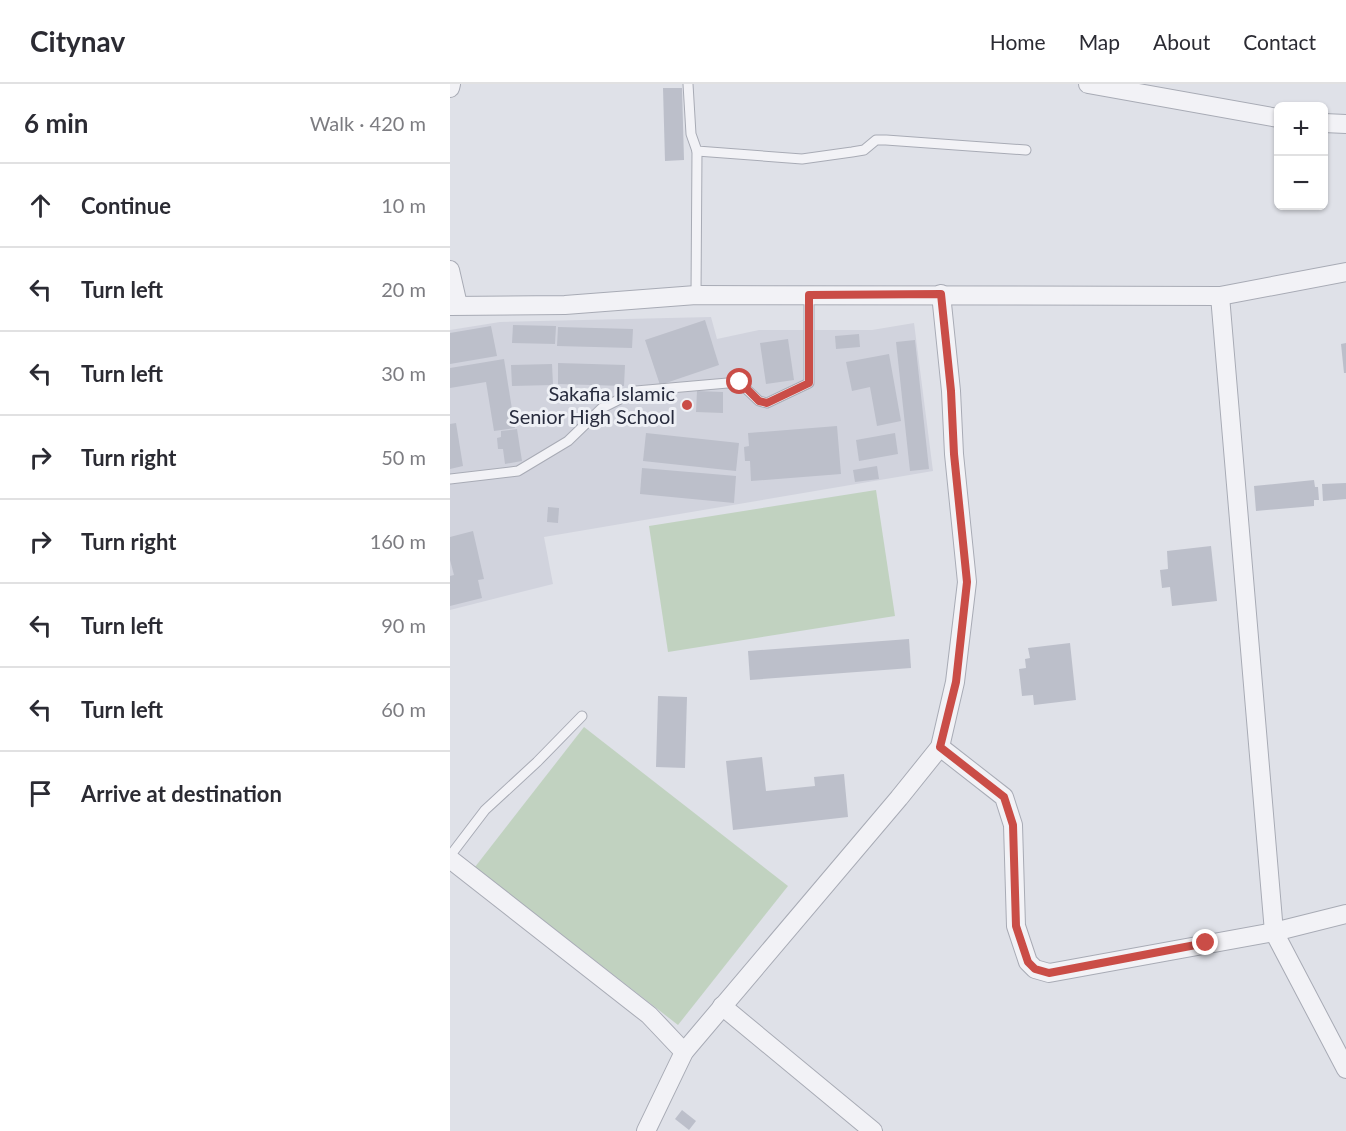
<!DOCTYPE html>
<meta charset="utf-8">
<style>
:root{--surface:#fff;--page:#f7f7f7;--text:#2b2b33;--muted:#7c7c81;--line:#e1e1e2}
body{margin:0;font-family:Lato,sans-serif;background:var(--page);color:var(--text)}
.controls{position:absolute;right:18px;top:18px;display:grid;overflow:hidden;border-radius:9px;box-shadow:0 2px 4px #0004}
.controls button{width:54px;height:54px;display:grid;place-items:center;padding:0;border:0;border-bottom:2px solid var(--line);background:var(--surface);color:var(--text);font:30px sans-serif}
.stop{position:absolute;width:18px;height:18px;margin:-14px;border:4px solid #ca4d47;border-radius:50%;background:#fff}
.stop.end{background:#ca4d47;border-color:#fff;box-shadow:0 2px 6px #0008}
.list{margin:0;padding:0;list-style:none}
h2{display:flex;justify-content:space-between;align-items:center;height:78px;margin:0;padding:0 24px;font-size:26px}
h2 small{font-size:20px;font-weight:400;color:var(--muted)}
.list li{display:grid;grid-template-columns:39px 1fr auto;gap:18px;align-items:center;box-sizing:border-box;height:84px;padding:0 24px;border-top:2px solid var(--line)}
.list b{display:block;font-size:22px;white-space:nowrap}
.list em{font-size:20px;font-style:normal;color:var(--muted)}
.icon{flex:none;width:33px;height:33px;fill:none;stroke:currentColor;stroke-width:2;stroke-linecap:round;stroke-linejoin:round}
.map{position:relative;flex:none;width:896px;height:1047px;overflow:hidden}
header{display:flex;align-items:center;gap:36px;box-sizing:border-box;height:84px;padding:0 30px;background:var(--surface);border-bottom:2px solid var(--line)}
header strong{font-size:28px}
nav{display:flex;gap:33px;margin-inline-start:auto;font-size:21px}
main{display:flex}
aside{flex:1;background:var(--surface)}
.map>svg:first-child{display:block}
</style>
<header>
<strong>Citynav</strong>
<nav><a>Home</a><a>Map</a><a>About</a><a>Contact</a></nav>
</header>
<main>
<aside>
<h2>6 min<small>Walk · 420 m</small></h2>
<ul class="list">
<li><svg class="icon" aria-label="ahead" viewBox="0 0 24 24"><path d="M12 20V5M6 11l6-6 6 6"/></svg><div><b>Continue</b></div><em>10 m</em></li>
<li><svg class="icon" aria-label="left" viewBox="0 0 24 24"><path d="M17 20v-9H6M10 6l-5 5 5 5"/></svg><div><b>Turn left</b></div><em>20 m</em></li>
<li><svg class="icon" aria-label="left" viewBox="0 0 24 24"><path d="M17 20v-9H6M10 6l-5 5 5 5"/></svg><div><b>Turn left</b></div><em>30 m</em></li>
<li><svg class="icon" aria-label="right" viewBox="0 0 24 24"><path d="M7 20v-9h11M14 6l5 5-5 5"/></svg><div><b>Turn right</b></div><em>50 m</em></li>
<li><svg class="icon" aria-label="right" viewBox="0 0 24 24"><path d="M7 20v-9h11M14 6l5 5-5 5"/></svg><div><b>Turn right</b></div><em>160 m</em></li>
<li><svg class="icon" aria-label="left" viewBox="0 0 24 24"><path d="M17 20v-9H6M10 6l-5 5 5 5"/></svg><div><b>Turn left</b></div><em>90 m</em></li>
<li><svg class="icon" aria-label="left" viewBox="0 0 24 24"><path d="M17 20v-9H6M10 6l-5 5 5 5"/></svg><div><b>Turn left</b></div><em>60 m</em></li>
<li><svg class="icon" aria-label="arrive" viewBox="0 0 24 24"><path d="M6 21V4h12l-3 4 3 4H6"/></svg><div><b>Arrive at destination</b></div></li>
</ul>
</aside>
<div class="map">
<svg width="896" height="1047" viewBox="0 0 896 1047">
<rect width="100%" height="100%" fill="#dfe1e8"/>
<!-- built -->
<path fill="#d1d3dd" d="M261,233L267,255L309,246H422L464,239L483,387L94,453L103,500L0,526V246L50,238Z"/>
<!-- green -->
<g fill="#c1d2c0">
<path d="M426,406L445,532L218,568L199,442Z"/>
<path d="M134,643L338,802L228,941L25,783Z"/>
</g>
<!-- building -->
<g fill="#bcbfca">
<path d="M213,4H232L234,76L215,77Z"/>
<path d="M255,236L269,281L210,301L195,256Z"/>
<path d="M63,241L106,242L105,260L62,259Z"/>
<path d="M41,242L47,272L0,280V249Z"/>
<path d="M108,243L183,245L182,264L107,262Z"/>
<path d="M409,250L410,263L386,265L385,252Z"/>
<path d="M338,255L344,296L316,300L310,259Z"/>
<path d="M465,256L479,385L460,387L446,258Z"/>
<path d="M896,259V289H894L891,260Z"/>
<path d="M439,270L451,337L427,342L420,303L402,307L396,278Z"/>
<path d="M54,275L65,344L44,347L36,298L0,304V284Z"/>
<path d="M108,279L175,281L174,302L108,300Z"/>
<path d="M102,280L103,301L62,302L61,281Z"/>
<path d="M247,307L273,308V329L246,328Z"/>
<path d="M6,339L13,382L0,385V340Z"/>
<path d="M387,342L391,390L301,397L300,377H295L294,363L299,362L298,349Z"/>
<path d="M67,345L72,377L55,380L53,365H48L47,354L51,353V347Z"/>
<path d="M196,349L289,359L286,387L193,377Z"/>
<path d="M445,349L448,370L409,377L406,356Z"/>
<path d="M427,382L429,395L405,398L403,386Z"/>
<path d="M192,384L286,392L284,419L190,410Z"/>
<path d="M864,396L865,403H868L869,416H864V422L806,427L804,402Z"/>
<path d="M896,399V415L873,417L872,400Z"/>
<path d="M98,423L109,424L108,439L97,438Z"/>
<path d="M23,447L34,495L28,496L32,514L0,522V492L4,491L0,476V453Z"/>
<path d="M761,462L767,517L722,522L720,503L712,504L710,486L718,485L717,467Z"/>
<path d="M459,555L461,584L300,596L298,567Z"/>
<path d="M620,559L626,616L584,621L583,611L572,612L569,585L576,584L575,575L580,574L578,564Z"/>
<path d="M208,612L237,613L235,684L206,683Z"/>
<path d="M312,673L316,707L365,702L364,693L394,690L398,733L283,746L276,677Z"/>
<path d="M232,1026L246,1037L239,1046L225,1035Z"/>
</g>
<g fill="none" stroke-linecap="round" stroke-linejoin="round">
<!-- lane casing -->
<g stroke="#a8abb5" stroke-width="11">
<g id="lane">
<path d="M238,0L241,50L247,67L352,75L402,68L414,66L426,56H436L576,66"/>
<path d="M246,211L247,67"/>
<path d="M0,395L68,387L118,357L152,324L186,307L289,298L309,317L317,319L359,299V211"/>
<path d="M0,772L35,726L87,678L132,632"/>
</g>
</g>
<!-- street casing -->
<g stroke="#a8abb5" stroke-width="20">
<g id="street">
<path d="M638,0L828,34"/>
<path d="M0,4L1,0"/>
<path d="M874,39L896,40"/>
<path d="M0,186L8,221"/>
<path d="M770,212L824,848L896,985"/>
<path d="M0,222L115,221L246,211L770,212L896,188"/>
<path d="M490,663L554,713L563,741L566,842L578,878L585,885L599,889L824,848L896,830"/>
<path d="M0,775L199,931L234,968"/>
<path d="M272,922L423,1047"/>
<path d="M196,1047L234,968L449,714L490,663L505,598L517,498L504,370L501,307L491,210"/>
</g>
</g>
<!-- lane -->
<use href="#lane" stroke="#f2f2f6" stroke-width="9"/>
<!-- street -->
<use href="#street" stroke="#f2f2f6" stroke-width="18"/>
</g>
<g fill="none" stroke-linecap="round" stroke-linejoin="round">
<!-- route -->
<path stroke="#ca4d47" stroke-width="8" d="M290,298L309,317L317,319L359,299V211L491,210L501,307L504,370L517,498L506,598L490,663L554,713L563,741L566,842L578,878L585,885L599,889L756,859"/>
</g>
<!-- markers -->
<circle fill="#ca4d47" stroke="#eef0f5" stroke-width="2" cx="237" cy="321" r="6"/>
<g text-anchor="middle" stroke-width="6" stroke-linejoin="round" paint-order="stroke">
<!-- poi labels -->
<g font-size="20" fill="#282c3e" stroke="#eef0f5" text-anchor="end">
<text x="225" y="317">Sakafia Islamic<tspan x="225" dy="23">Senior High School</tspan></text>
</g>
</g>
</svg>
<div class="controls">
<button>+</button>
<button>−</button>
</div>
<div class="stop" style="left:290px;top:298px"></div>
<div class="stop end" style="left:756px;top:859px"></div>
</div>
</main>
